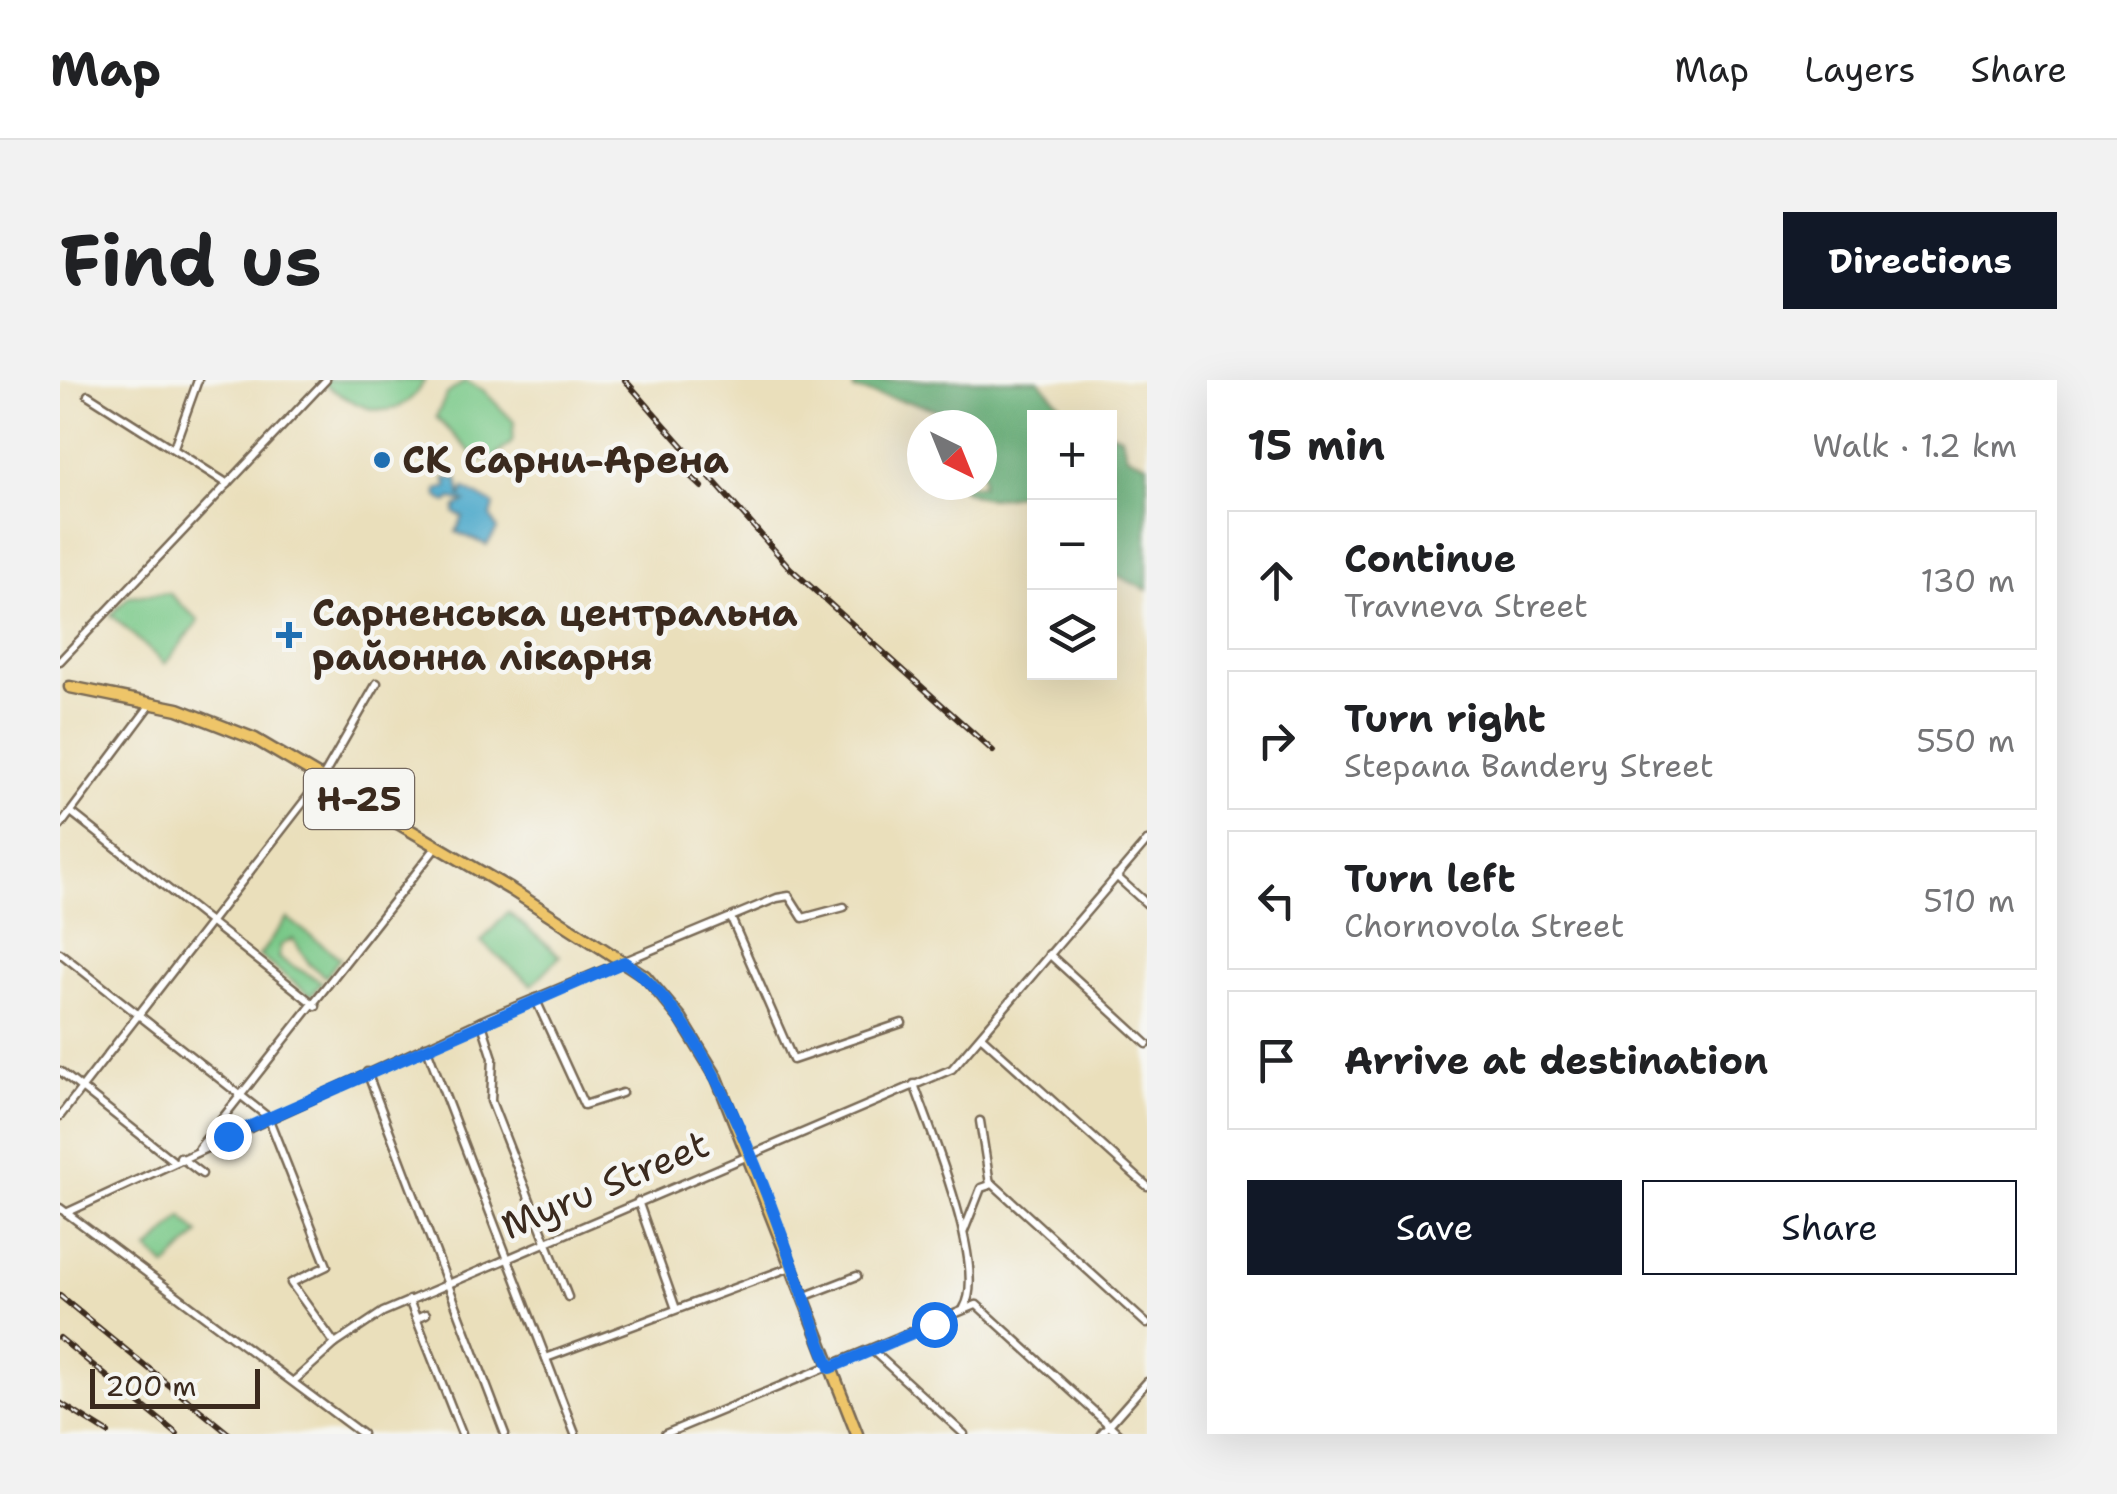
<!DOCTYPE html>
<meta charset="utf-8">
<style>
:root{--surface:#fff;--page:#f2f2f2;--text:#202124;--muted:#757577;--line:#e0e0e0;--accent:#111827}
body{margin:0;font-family:"Shantell Sans",sans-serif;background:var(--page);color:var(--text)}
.controls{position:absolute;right:30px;top:30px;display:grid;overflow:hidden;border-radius:0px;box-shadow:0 10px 40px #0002}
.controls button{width:90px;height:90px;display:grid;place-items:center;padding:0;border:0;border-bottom:2px solid var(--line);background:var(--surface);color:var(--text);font:50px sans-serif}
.compass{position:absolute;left:847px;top:30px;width:90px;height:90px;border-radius:50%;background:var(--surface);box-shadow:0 10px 40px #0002;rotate:137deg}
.scale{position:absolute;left:30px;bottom:25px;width:170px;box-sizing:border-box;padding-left:10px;border:5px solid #3b2a1e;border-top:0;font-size:28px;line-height:35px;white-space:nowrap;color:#3b2a1e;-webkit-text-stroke:8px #f6f6f2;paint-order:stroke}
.stop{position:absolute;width:30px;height:30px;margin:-22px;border:8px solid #1a73e8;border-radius:50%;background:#fff}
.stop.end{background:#1a73e8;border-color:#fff;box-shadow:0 2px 10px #0008}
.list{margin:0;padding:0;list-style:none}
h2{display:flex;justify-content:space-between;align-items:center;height:130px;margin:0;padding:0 40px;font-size:42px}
h2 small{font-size:32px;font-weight:400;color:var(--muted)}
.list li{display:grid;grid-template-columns:65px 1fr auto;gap:30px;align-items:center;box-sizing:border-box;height:140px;margin:0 20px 20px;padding:0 20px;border:2px solid var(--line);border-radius:0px}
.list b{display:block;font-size:38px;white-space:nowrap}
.list p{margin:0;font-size:32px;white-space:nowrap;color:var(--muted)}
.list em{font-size:32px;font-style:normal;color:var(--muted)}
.actions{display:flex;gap:20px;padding:30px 40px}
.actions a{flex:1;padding:22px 0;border:2px solid var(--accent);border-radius:0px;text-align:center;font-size:35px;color:var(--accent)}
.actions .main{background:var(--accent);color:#fff}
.icon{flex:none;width:55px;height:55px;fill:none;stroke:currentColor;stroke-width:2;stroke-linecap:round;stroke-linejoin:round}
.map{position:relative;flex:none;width:1087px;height:1054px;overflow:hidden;border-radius:0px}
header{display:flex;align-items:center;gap:60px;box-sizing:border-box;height:140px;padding:0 50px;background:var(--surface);border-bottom:2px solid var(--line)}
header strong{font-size:48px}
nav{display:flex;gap:55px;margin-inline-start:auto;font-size:35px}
.intro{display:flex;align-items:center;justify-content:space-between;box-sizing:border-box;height:240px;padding:0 60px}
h1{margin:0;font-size:70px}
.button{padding:25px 45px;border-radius:0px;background:var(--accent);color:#fff;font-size:35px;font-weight:700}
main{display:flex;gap:60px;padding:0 60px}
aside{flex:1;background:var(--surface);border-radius:0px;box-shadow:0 10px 40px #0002}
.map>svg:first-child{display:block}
</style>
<header>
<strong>Map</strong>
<nav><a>Map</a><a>Layers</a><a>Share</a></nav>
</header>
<div class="intro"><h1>Find us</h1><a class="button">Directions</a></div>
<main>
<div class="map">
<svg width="1087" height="1054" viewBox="0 0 1087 1054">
<rect width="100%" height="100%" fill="#f6f6f2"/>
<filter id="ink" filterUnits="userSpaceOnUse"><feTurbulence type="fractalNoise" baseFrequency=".01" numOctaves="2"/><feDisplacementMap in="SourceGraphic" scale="20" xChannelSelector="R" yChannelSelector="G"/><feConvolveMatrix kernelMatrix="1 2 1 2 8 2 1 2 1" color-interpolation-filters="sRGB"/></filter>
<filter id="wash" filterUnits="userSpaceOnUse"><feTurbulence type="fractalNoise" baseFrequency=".0048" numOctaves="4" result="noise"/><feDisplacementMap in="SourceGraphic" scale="40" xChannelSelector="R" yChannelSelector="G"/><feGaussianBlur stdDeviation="2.25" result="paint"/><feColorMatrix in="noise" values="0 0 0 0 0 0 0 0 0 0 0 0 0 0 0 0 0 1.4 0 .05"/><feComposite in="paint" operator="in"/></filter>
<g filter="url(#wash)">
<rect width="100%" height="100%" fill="#eadfbb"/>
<!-- green -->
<g fill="#7ac989" stroke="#5a7a54" stroke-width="2.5">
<path d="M259,0H365C336,52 293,26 259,0Z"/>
<path d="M405,1L423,10L454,42L452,62L433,78L419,80L376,37L387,14Z"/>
<path d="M109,213L139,241L105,284L51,235L69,216Z"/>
<path d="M448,532L500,576L472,605L421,562Z"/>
<path d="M227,538L280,578L266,597L250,585L233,559L221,565L218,578L262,602L251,616L199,576Z"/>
<path d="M122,837L139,854L106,887L89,870Z"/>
</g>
<!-- forest -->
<g fill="#63ad75" stroke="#4f6c4a" stroke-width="2.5">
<path d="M794,0H979L1012,37L974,38V109C947,119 919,124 896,105H922V68L928,58L922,45L862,25L794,10Z"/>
<path d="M1050,52L1061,56L1067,75L1087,83V210L1050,192Z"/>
</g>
<!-- water -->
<path fill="#4ca8ca" stroke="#446974" stroke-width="2.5" d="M385,98L398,99L401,118L404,108L434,125L431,137L437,150L427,165L396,152L403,137L395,133L396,127L405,122L392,119L387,123L378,117L377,110L388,107Z"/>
</g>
<g filter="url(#ink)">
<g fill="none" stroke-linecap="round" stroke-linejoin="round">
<!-- street casing -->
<g stroke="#786955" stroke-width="11">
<g id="street">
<path d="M28,15L168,104"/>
<path d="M114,67L138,0"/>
<path d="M0,281L266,0"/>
<path d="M11,432L256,626"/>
<path d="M0,446L92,323"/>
<path d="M1056,496L1087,524"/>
<path d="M671,538L733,680L842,643"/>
<path d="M0,573L208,737L267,886L231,903L275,964"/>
<path d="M989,574L1087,664"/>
<path d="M475,618L524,725L562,713"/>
<path d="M421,641L433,678L431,721L508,917"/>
<path d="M923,658L1087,806"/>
<path d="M366,666L515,1054"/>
<path d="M0,691L112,780"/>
<path d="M307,692L445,1054"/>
<path d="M854,704C870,749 928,889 904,928"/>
<path d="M0,736L263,397L317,303"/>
<path d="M920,741L930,804"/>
<path d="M139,768L378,465"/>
<path d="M120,777L142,794"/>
<path d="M578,821L616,929"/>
<path d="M0,828L302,1054"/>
<path d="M6,833L430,637L717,518L729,516L743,538L784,527"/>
<path d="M904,851L921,808L933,804L1087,944"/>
<path d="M743,917L797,896"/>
<path d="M349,920L402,1054"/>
<path d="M917,925L1059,1054"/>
<path d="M357,938L366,934"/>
<path d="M813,971L904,1054"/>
<path d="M486,978L731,887"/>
<path d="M235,1000L275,964L323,932L892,689L1087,461"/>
<path d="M605,1054L916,925"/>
<path d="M1041,1054L1087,1002"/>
</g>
</g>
<!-- primary casing -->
<g stroke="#786955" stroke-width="15">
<path id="primary" d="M10,307L118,329L195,359L450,509L585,596L621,639L657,698L797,1054"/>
</g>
<!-- street -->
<use href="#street" stroke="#fff" stroke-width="6"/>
<!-- primary -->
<use href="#primary" stroke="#eec569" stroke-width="10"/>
<!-- rail casing -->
<g stroke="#3b2a1e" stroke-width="6">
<g id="rail">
<path d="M565,0L730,188L933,371"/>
<path d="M609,76L642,107"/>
<path d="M0,916L169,1054"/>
<path d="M0,958L117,1054"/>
<path d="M0,1023L48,1053"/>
</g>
</g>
<!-- rail -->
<use href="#rail" stroke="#f6f6f2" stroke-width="2.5" stroke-dasharray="8" stroke-linecap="butt"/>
</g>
</g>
<g fill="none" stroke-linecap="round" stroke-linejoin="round" filter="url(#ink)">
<!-- route -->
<path stroke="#1a73e8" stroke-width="12" d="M168,756L564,582C665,649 725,875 770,988L874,944"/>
</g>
<!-- markers -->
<g fill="#1f6fb2" stroke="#f6f6f2" stroke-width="4">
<circle cx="322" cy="80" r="10"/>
<path d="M224 240h10v10h10v10h-10v10h-10v-10h-10v-10h10z"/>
</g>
<g text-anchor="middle" stroke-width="9" stroke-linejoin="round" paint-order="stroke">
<!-- shield labels -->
<rect fill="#f6f6f2" stroke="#73675e" stroke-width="2.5" x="244" y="389" width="110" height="60" rx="8"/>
<g font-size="35" font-weight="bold" fill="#3b2a1e">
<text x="299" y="431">Н-25</text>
</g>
<!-- poi labels -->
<g font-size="38" font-weight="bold" fill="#3b2a1e" stroke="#f6f6f2" text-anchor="start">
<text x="342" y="93">СК Сарни-Арена</text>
<text x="252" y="246">Сарненська центральна<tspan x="252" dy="44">районна лікарня</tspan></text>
</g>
<!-- street labels -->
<g font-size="38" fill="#3b2a1e" stroke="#f6f6f2">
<text transform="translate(545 805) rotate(-23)" y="13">Myru Street</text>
</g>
</g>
</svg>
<div class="controls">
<button>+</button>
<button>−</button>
<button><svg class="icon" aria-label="layers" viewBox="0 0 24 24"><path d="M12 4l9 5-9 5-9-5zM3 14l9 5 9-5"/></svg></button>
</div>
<svg class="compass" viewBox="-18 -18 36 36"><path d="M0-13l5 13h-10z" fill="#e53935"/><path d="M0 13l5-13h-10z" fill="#757577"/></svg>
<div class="scale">200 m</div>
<div class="stop" style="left:874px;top:944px"></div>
<div class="stop end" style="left:168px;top:756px"></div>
</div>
<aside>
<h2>15 min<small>Walk · 1.2 km</small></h2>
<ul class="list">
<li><svg class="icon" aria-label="ahead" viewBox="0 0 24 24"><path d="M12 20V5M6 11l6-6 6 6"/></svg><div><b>Continue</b><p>Travneva Street</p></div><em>130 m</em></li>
<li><svg class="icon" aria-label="right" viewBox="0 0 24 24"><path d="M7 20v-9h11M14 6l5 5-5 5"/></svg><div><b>Turn right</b><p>Stepana Bandery Street</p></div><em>550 m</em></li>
<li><svg class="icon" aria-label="left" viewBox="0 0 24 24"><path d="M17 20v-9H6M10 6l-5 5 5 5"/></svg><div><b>Turn left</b><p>Chornovola Street</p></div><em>510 m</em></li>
<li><svg class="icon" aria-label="arrive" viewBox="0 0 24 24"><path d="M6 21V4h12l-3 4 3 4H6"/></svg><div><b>Arrive at destination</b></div></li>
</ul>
<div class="actions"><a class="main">Save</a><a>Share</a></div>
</aside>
</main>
